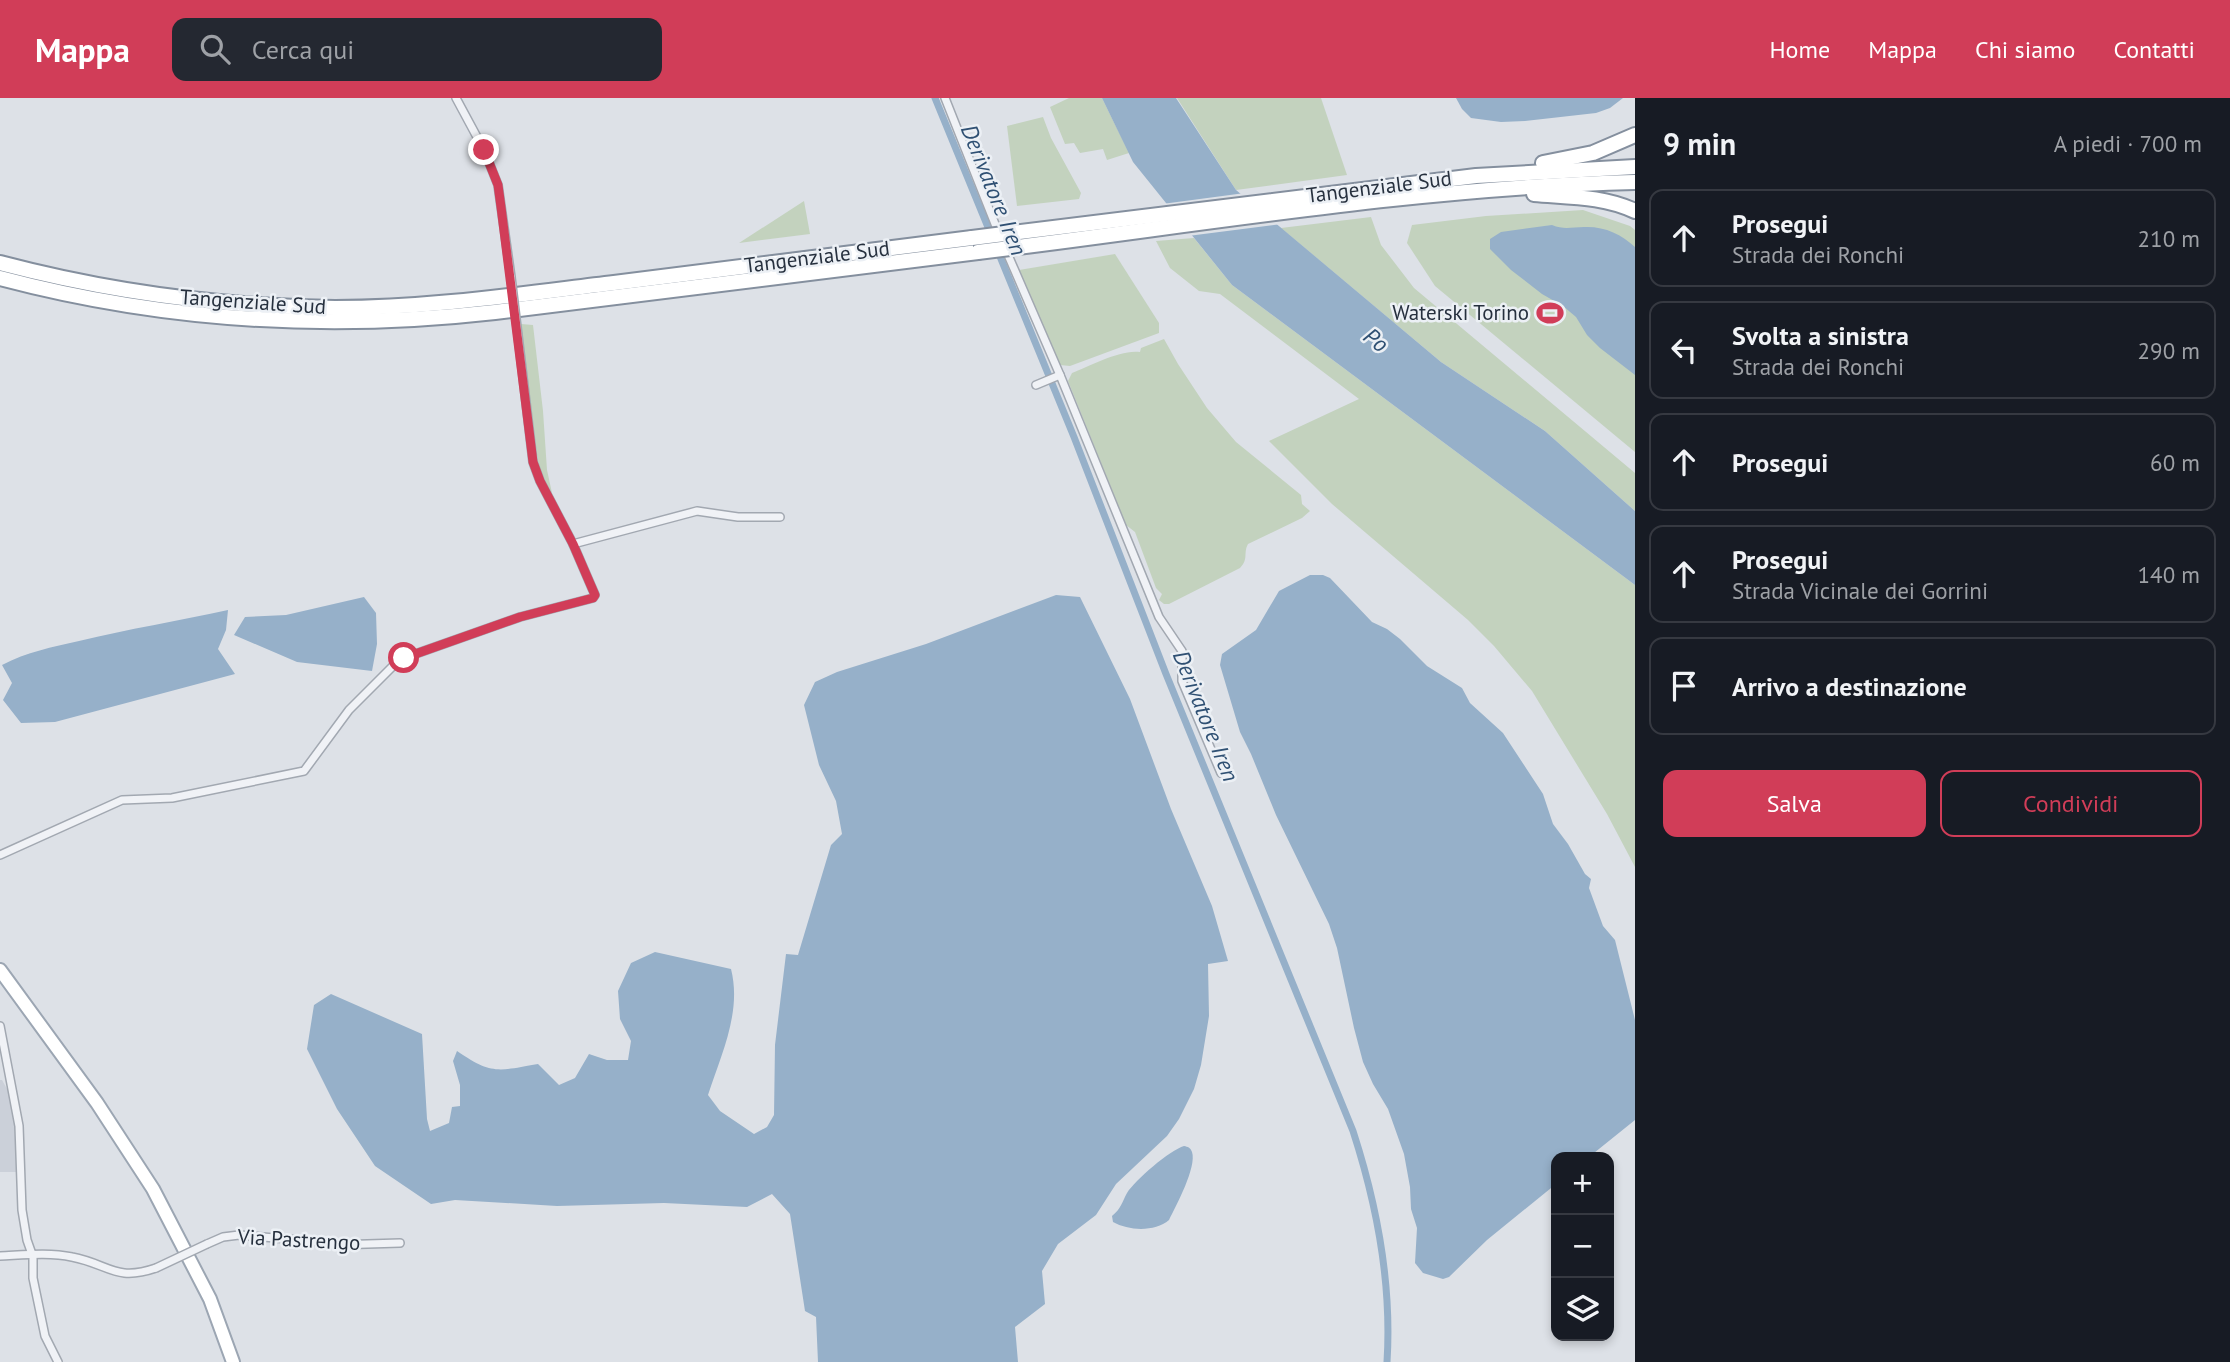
<!DOCTYPE html>
<html lang="it">
<meta charset="utf-8">
<style>
:root{--surface:#171b24;--page:#242831;--text:#f1f3f6;--muted:#9ea1a6;--line:#363941;--accent:#d13d58}
body{margin:0;font-family:"PT Sans",sans-serif;background:var(--page);color:var(--text)}
.controls{position:absolute;right:21px;bottom:21px;display:grid;overflow:hidden;border-radius:14px;box-shadow:0 4px 10px #0003}
.controls button{width:63px;height:63px;display:grid;place-items:center;padding:0;border:0;border-bottom:2px solid var(--line);background:var(--surface);color:var(--text);font:35px sans-serif}
.stop{position:absolute;width:21px;height:21px;margin:-16px;border:5px solid #d13d58;border-radius:50%;background:#fff}
.stop.end{background:#d13d58;border-color:#fff;box-shadow:0 2px 7px #0008}
.list{margin:0;padding:0;list-style:none}
h2{display:flex;justify-content:space-between;align-items:center;height:91px;margin:0;padding:0 28px;font-size:30px}
h2 small{font-size:23px;font-weight:400;color:var(--muted)}
.list li{display:grid;grid-template-columns:46px 1fr auto;gap:21px;align-items:center;box-sizing:border-box;height:98px;margin:0 14px 14px;padding:0 14px;border:2px solid var(--line);border-radius:14px}
.list b{display:block;font-size:26px;white-space:nowrap}
.list p{margin:0;font-size:23px;white-space:nowrap;color:var(--muted)}
.list em{font-size:23px;font-style:normal;color:var(--muted)}
.actions{display:flex;gap:14px;padding:21px 28px}
.actions a{flex:1;padding:16px 0;border:2px solid var(--accent);border-radius:14px;text-align:center;font-size:24px;color:var(--accent)}
.actions .main{background:var(--accent);color:#fff}
.icon{flex:none;width:38px;height:38px;fill:none;stroke:currentColor;stroke-width:2;stroke-linecap:round;stroke-linejoin:round}
.map{position:relative;flex:none;width:1635px;height:1264px;overflow:hidden}
header{display:flex;align-items:center;gap:42px;box-sizing:border-box;height:98px;padding:0 35px;background:var(--accent);color:#fff}
header strong{font-size:33px}
nav{display:flex;gap:38px;margin-inline-start:auto;font-size:24px}
.search{width:490px;height:63px;background:var(--page);display:flex;align-items:center;gap:18px;box-sizing:border-box;padding:0 24px;border-radius:14px;color:var(--muted);font-size:26px}
main{display:flex}
aside{flex:1;background:var(--surface)}
.map>svg:first-child{display:block}
</style>
<header>
<strong>Mappa</strong>
<div class="search"><svg class="icon" aria-label="search" viewBox="0 0 24 24"><circle cx="10" cy="10" r="6"/><path d="M15 15l6 6"/></svg>Cerca qui</div>
<nav><a>Home</a><a>Mappa</a><a>Chi siamo</a><a>Contatti</a></nav>
</header>
<main>
<div class="map">
<svg width="1635" height="1264" viewBox="0 0 1635 1264">
<rect width="100%" height="100%" fill="#dde1e7"/>
<!-- built -->
<path fill="#cbd0d9" d="M0,982H2L11,998L16,1023L18,1074H0Z"/>
<!-- green -->
<g fill="#c3d2be">
<path d="M1069,0H1102L1129,55L1107,62L1103,51L1080,55L1074,45L1065,46L1050,9Z"/>
<path d="M1177,0H1321L1347,77L1236,92Z"/>
<path d="M1043,19L1051,40L1081,95L1079,101L1017,108L1007,28Z"/>
<path d="M804,103L810,136L739,145Z"/>
<path d="M1583,112L1630,128L1635,132V354L1435,188L1407,145L1412,127L1486,118Z"/>
<path d="M1371,119L1381,147L1414,190L1635,375V413L1545,333L1441,264L1281,130Z"/>
<path d="M1194,140L1232,187L1635,487V769L1607,716L1532,593L1494,548L1468,522L1332,406L1269,343L1359,301L1220,196L1199,193L1170,170L1156,143Z"/>
<path d="M1115,156L1159,225V235L1070,268L1060,267L1019,172Z"/>
<path d="M521,226L533,227L543,313L547,372L552,395L540,376L531,317Z"/>
<path d="M1164,241L1178,266L1207,310L1236,344L1301,397L1302,406L1310,413L1302,420L1248,446C1243,455 1249,461 1240,470L1169,506H1164L1159,502L1162,496L1156,490L1135,434L1126,427L1068,283L1072,275C1090,268 1121,251 1140,254L1141,250Z"/>
</g>
<!-- water -->
<g fill="#96b0c9">
<path d="M1102,0H1176L1236,92L1441,264L1545,333L1635,413V487L1232,187L1133,64Z"/>
<path d="M1456,0H1623L1610,10L1596,15L1525,23L1501,24L1471,20L1462,11Z"/>
<path d="M1552,127C1564,132 1572,129 1584,129C1604,128 1621,136 1635,149V277L1600,250L1587,237L1576,219L1563,208L1542,196L1511,172L1490,151V141L1501,134Z"/>
<path d="M1310,477H1323L1330,480L1372,524L1387,531L1400,541L1427,568L1462,590L1470,605L1503,635L1543,696L1553,726L1568,746L1585,776L1591,781L1589,790L1603,828L1615,842L1635,922V1022L1589,1059H1556V1086L1487,1142L1449,1179L1443,1181L1423,1175L1415,1165L1417,1130L1411,1111L1410,1089L1404,1056L1388,1011L1373,986L1363,964L1354,930L1337,850L1329,826L1276,717L1251,656L1240,634L1220,567L1222,556L1256,532L1279,493Z"/>
<path d="M1056,497L1080,499L1130,601L1171,711L1212,808L1228,863L1208,866L1209,918L1201,967L1194,991L1179,1021L1167,1038L1116,1086L1096,1117L1058,1146L1042,1173L1045,1206L1015,1229L1018,1264H818L816,1219L805,1213L790,1116L772,1096L747,1109L664,1105L557,1108L455,1102L431,1106L375,1068L337,1011L307,951L314,907L331,896L422,936L427,1021L430,1033L449,1025L452,1009L460,1008V987L453,963L457,953C492,977 498,973 538,966L559,987L575,980L589,956L607,962H628L631,943L620,921L618,893L631,865L655,854L731,871C742,914 721,957 708,997L720,1013L754,1036L767,1029L774,1017L775,947L786,856L798,857L831,747L842,736L836,703L819,667L804,607L815,584L837,574L926,546Z"/>
<path d="M364,499L376,515L377,546L372,573L297,564L234,537L245,519L286,517Z"/>
<path d="M228,512L226,532L218,551L235,576L55,624L21,625L3,602L12,585L2,567C27,554 52,549 79,543C128,531 178,523 228,512Z"/>
<path d="M1184,1048C1188,1049 1190,1049 1192,1054C1197,1069 1176,1108 1169,1122C1155,1134 1129,1133 1113,1124L1112,1118C1121,1111 1122,1104 1127,1095C1135,1082 1170,1052 1184,1048Z"/>
</g>
<!-- pier -->
<path fill="#dde1e7" d="M1245,95L1282,126L1188,138L1162,106Z"/>
<g fill="none" stroke-linecap="round" stroke-linejoin="round">
<!-- canal -->
<path stroke="#96b0c9" stroke-width="7" d="M935,0L1074,339L1166,576L1353,1033C1377,1107 1392,1185 1387,1264"/>
<!-- street casing -->
<g stroke="#a2a8b1" stroke-width="10">
<g id="street">
<path d="M456,0L484,52L498,87L511,179"/>
<path d="M945,0L999,136"/>
<path d="M1005,150L1060,277L1159,519L1182,553V583L1221,675"/>
<path d="M1036,287L1060,277"/>
<path d="M573,446L697,413L738,419H780"/>
<path d="M0,757L122,702L172,700L304,673L349,612L395,566L404,560L520,519L593,500L595,497L573,446L540,383L533,364L518,237"/>
<path d="M0,928L19,1028L22,1112L27,1142L33,1159V1180L45,1238L58,1264"/>
<path d="M207,1146L223,1139L239,1137L323,1144L335,1147L400,1145"/>
<path d="M0,1158C23,1157 49,1154 72,1159C109,1166 115,1184 156,1170"/>
</g>
</g>
<!-- primary casing -->
<g stroke="#9ca6b3" stroke-width="16">
<path id="primary" d="M0,872L97,1005L153,1091L210,1201L233,1264"/>
</g>
<!-- highway casing -->
<g stroke="#848f9e" stroke-width="18">
<g id="highway">
<path d="M1543,65L1593,55L1635,37"/>
<path d="M1534,96C1569,99 1603,98 1635,113"/>
<path d="M1004,136L1476,78L1635,69"/>
<path d="M1010,150C1217,124 1426,89 1635,84"/>
<path d="M0,165C110,194 221,209 335,210C429,210 522,196 614,185C734,170 853,155 972,140"/>
<path d="M0,180C162,223 328,233 495,214L978,154"/>
</g>
</g>
<!-- street -->
<use href="#street" stroke="#f0f2f6" stroke-width="7"/>
<!-- primary -->
<use href="#primary" stroke="#fff" stroke-width="12"/>
<!-- highway -->
<use href="#highway" stroke="#fff" stroke-width="14"/>
<!-- street-bridge casing -->
<g stroke="#a2a8b1" stroke-width="10" stroke-linecap="butt">
<g id="street-bridge">
<path d="M511,179L518,237"/>
<path d="M156,1170L207,1146"/>
</g>
</g>
<!-- highway-bridge casing -->
<g stroke="#848f9e" stroke-width="18" stroke-linecap="butt">
<g id="highway-bridge">
<path d="M972,140L1004,136"/>
<path d="M978,154L1010,150"/>
</g>
</g>
<!-- street-bridge -->
<use href="#street-bridge" stroke="#f0f2f6" stroke-width="7"/>
<!-- highway-bridge -->
<use href="#highway-bridge" stroke="#fff" stroke-width="14"/>
</g>
<g fill="none" stroke-linecap="round" stroke-linejoin="round">
<!-- route -->
<path stroke="#d13d58" stroke-width="9" d="M404,560L520,519L593,500L595,497L573,446L540,383L533,364L501,109L498,87L484,52"/>
</g>
<!-- icons -->
<defs>
<g id="stadium-bare" transform="scale(2.1)"><path d="M0-5a6.5 5 0 1 0 0 10a6.5 5 0 1 0 0-10ZM-3.5-1.8h7v3.6h-7Z" fill="#d13d58" stroke="#ecf0f5" stroke-width="2.5" paint-order="stroke"/></g>
</defs>
<g fill-rule="evenodd">
<use href="#stadium-bare" x="1550" y="215"/>
</g>
<g text-anchor="middle" stroke-width="5" stroke-linejoin="round" paint-order="stroke">
<!-- street labels -->
<g font-size="21" fill="#26303e" stroke="#ecf0f5">
<text transform="translate(1379 89) rotate(-7)" y="7">Tangenziale Sud</text>
<text transform="translate(817 159) rotate(-7)" y="7">Tangenziale Sud</text>
<text transform="translate(253 204) rotate(4)" y="7">Tangenziale Sud</text>
<text transform="translate(299 1142) rotate(3)" y="7">Via Pastrengo</text>
</g>
<!-- poi labels -->
<g font-size="21" fill="#26303e" stroke="#ecf0f5" text-anchor="end">
<text x="1529" y="222">Waterski Torino</text>
</g>
<!-- water labels -->
<g font-size="23" font-style="italic" fill="#2f5073" stroke="#ecf0f5">
<text transform="translate(994 92) rotate(68)" y="8">Derivatore Iren</text>
<text transform="translate(1376 242) rotate(38)" y="8">Po</text>
<text transform="translate(1206 618) rotate(68)" y="8">Derivatore Iren</text>
</g>
</g>
</svg>
<div class="controls">
<button>+</button>
<button>−</button>
<button><svg class="icon" aria-label="layers" viewBox="0 0 24 24"><path d="M12 4l9 5-9 5-9-5zM3 14l9 5 9-5"/></svg></button>
</div>
<div class="stop" style="left:404px;top:560px"></div>
<div class="stop end" style="left:484px;top:52px"></div>
</div>
<aside>
<h2>9 min<small>A piedi · 700 m</small></h2>
<ul class="list">
<li><svg class="icon" aria-label="ahead" viewBox="0 0 24 24"><path d="M12 20V5M6 11l6-6 6 6"/></svg><div><b>Prosegui</b><p>Strada dei Ronchi</p></div><em>210 m</em></li>
<li><svg class="icon" aria-label="left" viewBox="0 0 24 24"><path d="M17 20v-9H6M10 6l-5 5 5 5"/></svg><div><b>Svolta a sinistra</b><p>Strada dei Ronchi</p></div><em>290 m</em></li>
<li><svg class="icon" aria-label="ahead" viewBox="0 0 24 24"><path d="M12 20V5M6 11l6-6 6 6"/></svg><div><b>Prosegui</b></div><em>60 m</em></li>
<li><svg class="icon" aria-label="ahead" viewBox="0 0 24 24"><path d="M12 20V5M6 11l6-6 6 6"/></svg><div><b>Prosegui</b><p>Strada Vicinale dei Gorrini</p></div><em>140 m</em></li>
<li><svg class="icon" aria-label="arrive" viewBox="0 0 24 24"><path d="M6 21V4h12l-3 4 3 4H6"/></svg><div><b>Arrivo a destinazione</b></div></li>
</ul>
<div class="actions"><a class="main">Salva</a><a>Condividi</a></div>
</aside>
</main>
